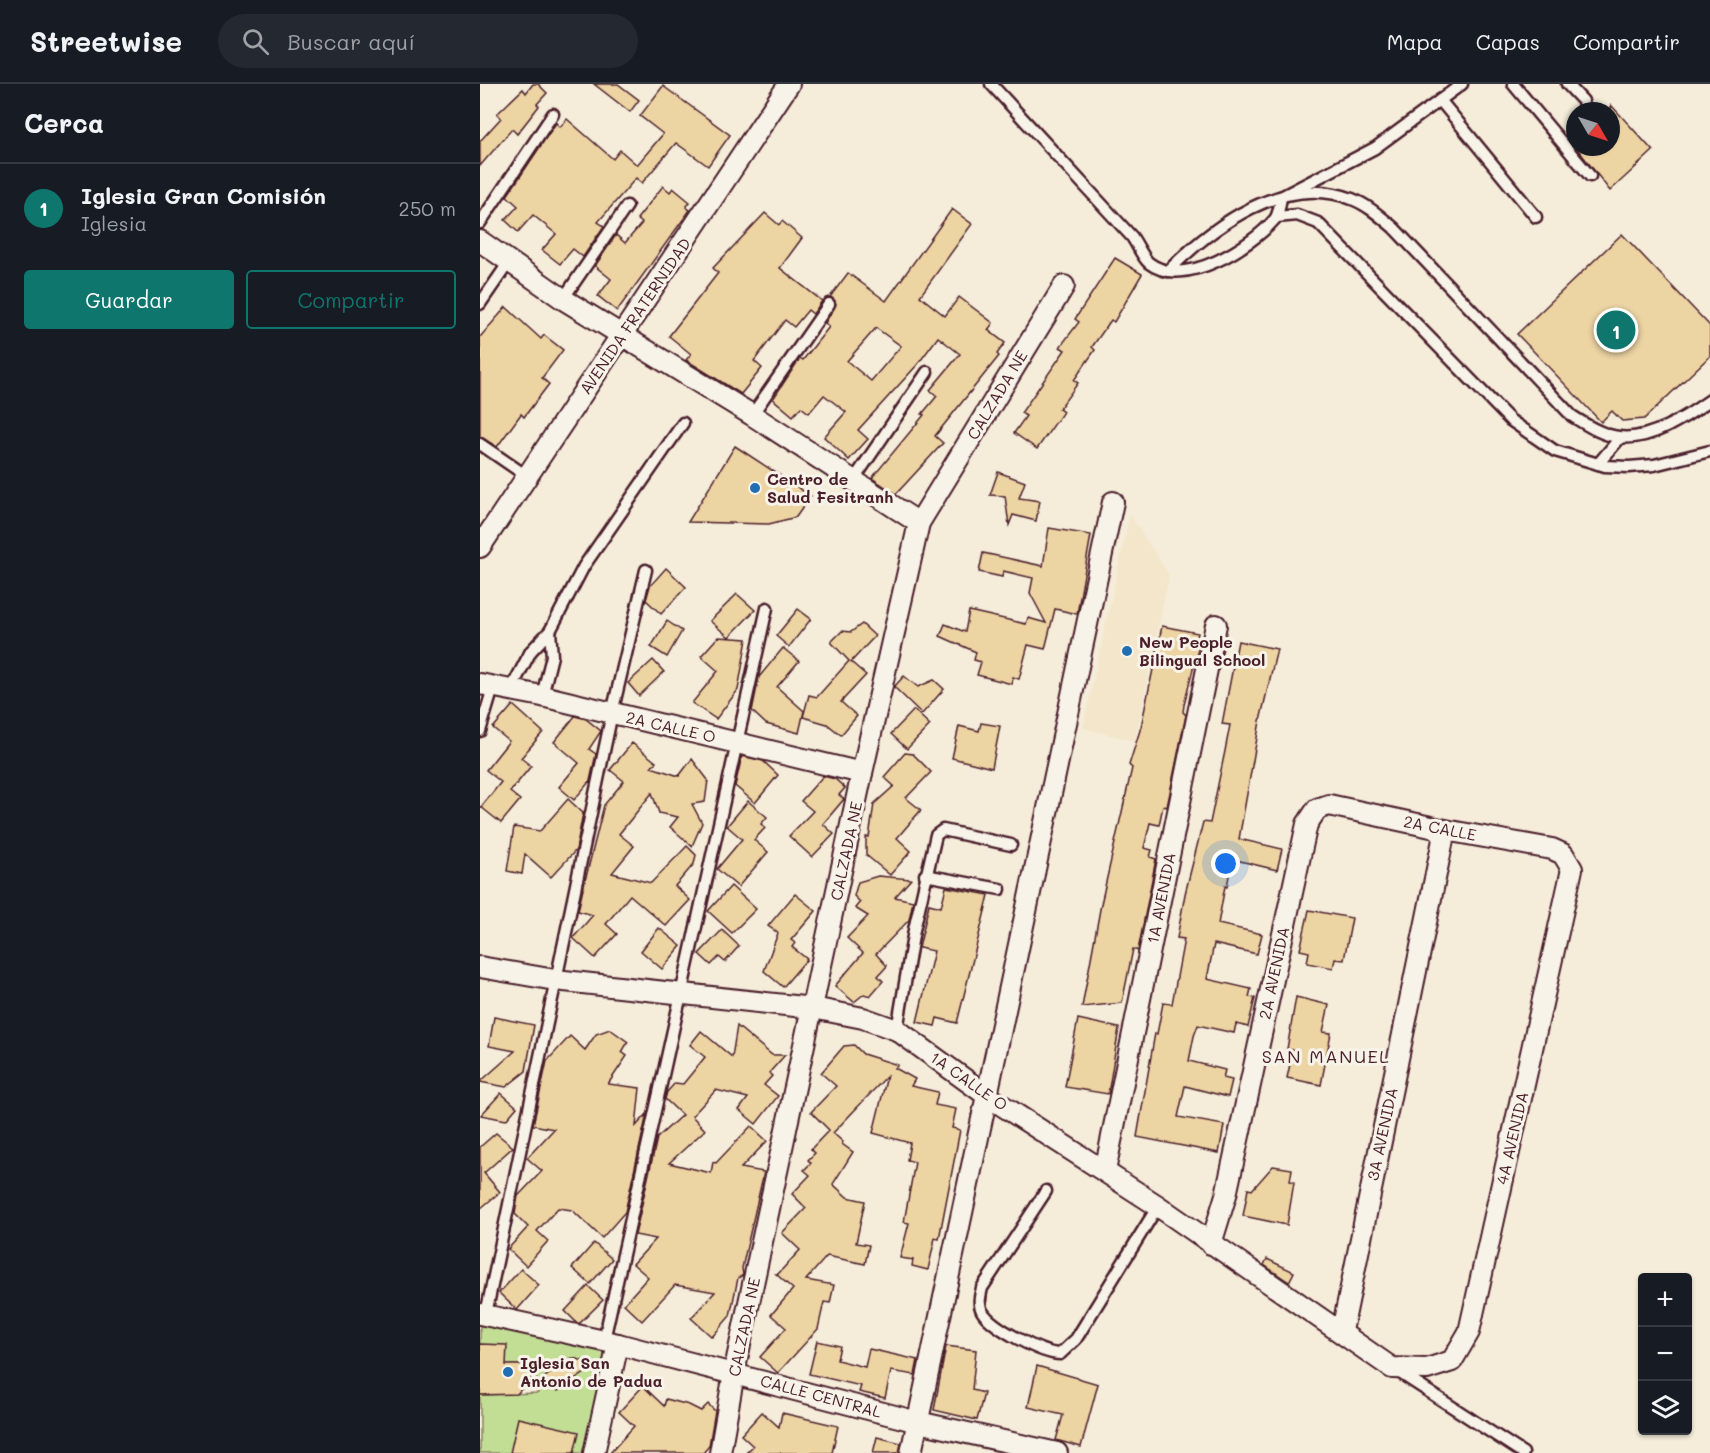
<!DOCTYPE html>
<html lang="es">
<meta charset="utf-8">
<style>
:root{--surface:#171b24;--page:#242831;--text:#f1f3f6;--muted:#9ea1a6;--line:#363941;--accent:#0f766e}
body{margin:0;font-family:Mali,sans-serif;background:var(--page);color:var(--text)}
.controls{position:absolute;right:18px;bottom:18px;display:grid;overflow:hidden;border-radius:6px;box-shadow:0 2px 4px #0004}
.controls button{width:54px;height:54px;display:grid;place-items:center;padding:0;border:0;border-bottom:2px solid var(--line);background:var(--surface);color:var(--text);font:30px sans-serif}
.compass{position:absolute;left:1086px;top:18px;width:54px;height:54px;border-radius:50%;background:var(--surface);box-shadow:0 2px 4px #0004;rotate:129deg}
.you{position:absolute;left:746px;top:780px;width:21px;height:21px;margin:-15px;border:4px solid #fff;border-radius:50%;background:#1a73e8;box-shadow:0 0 0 9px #1a73e833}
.badge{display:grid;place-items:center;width:39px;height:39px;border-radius:50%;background:var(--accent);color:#fff;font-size:20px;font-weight:700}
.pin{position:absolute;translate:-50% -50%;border:3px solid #fff;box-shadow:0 2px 6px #0006}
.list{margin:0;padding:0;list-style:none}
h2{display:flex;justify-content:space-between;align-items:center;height:78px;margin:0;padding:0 24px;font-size:26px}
h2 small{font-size:20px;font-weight:400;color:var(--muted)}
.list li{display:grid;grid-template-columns:39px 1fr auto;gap:18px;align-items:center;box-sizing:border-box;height:90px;padding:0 24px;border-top:2px solid var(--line)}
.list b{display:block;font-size:22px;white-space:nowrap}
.list p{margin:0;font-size:20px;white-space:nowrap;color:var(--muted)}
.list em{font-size:20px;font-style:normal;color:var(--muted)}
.actions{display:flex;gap:12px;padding:18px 24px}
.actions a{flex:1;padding:14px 0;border:2px solid var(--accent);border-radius:6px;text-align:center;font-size:21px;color:var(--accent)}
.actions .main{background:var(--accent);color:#fff}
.icon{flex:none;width:33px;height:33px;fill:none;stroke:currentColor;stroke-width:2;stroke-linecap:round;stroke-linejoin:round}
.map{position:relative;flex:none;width:1230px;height:1369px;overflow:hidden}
header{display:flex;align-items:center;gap:36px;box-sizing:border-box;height:84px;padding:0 30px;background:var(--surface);border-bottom:2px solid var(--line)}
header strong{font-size:28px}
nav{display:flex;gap:33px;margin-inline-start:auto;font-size:21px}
.search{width:420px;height:54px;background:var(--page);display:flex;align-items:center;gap:15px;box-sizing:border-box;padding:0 21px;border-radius:33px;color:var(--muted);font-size:22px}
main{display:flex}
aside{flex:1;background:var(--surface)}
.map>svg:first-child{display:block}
</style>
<header>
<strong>Streetwise</strong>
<div class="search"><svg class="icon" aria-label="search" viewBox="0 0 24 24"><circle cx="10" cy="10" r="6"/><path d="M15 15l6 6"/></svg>Buscar aquí</div>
<nav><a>Mapa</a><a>Capas</a><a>Compartir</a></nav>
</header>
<main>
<aside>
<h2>Cerca<small></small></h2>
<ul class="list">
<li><span class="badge">1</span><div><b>Iglesia Gran Comisión</b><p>Iglesia</p></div><em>250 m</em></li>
</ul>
<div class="actions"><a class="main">Guardar</a><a>Compartir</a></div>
</aside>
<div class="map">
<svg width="1230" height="1369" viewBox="0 0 1230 1369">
<rect width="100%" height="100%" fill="#f5edda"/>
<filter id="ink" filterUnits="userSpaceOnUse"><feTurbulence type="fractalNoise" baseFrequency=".0167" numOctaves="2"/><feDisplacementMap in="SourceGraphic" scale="12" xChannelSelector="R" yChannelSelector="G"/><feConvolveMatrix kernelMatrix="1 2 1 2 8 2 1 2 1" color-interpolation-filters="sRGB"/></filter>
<g filter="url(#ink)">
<!-- built -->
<path fill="#f3e6ca" d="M650,431L689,491L655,657L603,644Z"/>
<!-- green -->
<path fill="#c2de95" stroke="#867e60" stroke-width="1.5" d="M0,1241L126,1267L104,1369H0V1311L58,1309L55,1281H26L0,1260Z"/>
<!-- building -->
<g fill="#edd4a3" stroke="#4a1f2b" stroke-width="1.5" fill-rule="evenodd">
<path d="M53,0H58L67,9L57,20L59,22L37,50L32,45L0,82V57L21,34L17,30L43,5L46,9Z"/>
<path d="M114,0H138L159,16L150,28Z"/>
<path d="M183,2L250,51L228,82L196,59L162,99L156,94L118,138L124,142L103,173L93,165L80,180L62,166L76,150L53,131L38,148L25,136L38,122L27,112L76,39L80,43L87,35L133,75L140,66L157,81L183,50L160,32Z"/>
<path d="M1131,21L1173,67L1130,107L1096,63H1131Z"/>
<path d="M183,102L190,108L193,104L210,118L206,123L210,126L137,227L118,212L131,195L115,182L136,151L145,159L162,139L157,135Z"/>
<path d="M472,125L492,140L440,212L465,232L479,213L513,239L508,246L525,259L517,270L519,272L455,352L463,359L416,410L392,394L444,331L442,330L457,312L450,306L480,270L458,253L438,280L378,346L388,355L369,376L344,353L366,328L344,311L329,329L321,323L313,332L293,315L320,274L323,276L349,243L345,239L356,220L350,213L368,189L406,217ZM396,244L421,262L391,297L367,277Z"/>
<path d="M285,129L299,141L302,137L322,154L300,184L342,217L333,230L328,226L314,243L305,236L274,277L282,284L261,310L206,276L211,270L189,252L238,189L233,184Z"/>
<path d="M1142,150L1230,242V272L1164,335L1142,337L1132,327L1121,338L1037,250Z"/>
<path d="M635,174L662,190L634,238L631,236L612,263L615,266L594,296L598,299L579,325L583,328L557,365L534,349L546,332L541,329L585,266L580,263L599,238L595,235Z"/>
<path d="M26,223L61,255L64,251L83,266L62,294L69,300L44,333L41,330L17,363L0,353V253Z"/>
<path d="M255,362L331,412L316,433L289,440L208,438Z"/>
<path d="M518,388L545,398L539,414L560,417L556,437L533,431L529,441L525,412L510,411Z"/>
<path d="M569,444L611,451L597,530L575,525L565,565L548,561L539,595L533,593L532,600L497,591L501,578L494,576L496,568L460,552L465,540L485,548L489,527L546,540L548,534L566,539L550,509L553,494L523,487L522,493L499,488L503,469L563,482Z"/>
<path d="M186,484L206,503L181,530L166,516L170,502Z"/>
<path d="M257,510L275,526L249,553L230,537Z"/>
<path d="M318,525L331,535L309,563L296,552Z"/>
<path d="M187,537L202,547L187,573L171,563Z"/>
<path d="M382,540L395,552L371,578L386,591L361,618L377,632L361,651L347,640L323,633L329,611L337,613L369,577L351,558L362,547L371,548Z"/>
<path d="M682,542L718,549L717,553L720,557L704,621L703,628L706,631L687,723L683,722L679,741L670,739L664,764L672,766L670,773L676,775L658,867L653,865L642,919L602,923L621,820L652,684L649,681L661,643Z"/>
<path d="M238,553L267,555L258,606L236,635L212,619L238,587L221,572Z"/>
<path d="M758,557L797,565L780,637L759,755L802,765L797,786L752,775L747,803L745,802L738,840L782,850L777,870L734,860L727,895L771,905L769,913L775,914L768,943L756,940L754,949L718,941L714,952L709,977L745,986L743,994L752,996L748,1013L705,1002L698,1033L744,1041L739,1069L657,1053L675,949L677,950L683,919L692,920L704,855L697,854L705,810L723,738L730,739L745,667L750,641L742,640Z"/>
<path d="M303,564L319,577L297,603L324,627L319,649L286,640L272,627L279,593Z"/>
<path d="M173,576L184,588L159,612L148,599Z"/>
<path d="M424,592L438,603L454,596L464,605L442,630L414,603Z"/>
<path d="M33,621L63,648L41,674L51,682L30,708L40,716L21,739L1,723L21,698L6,686L29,657L13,644Z"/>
<path d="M434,626L450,641L427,665L411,650Z"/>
<path d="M95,632L106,635L121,647L109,665L116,670L110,697L94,716L79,703L99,679L74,658Z"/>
<path d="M501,639L520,642L512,684L472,674L479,642L499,647Z"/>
<path d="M152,659L176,678L171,683L199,692L212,675L228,696L225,718L212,720L222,739L212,762L190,743L198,733L179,729L172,709L139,750L154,762L132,789L171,799L207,762L216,771L214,780L195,802L210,816L186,842L150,811L126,840L137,850L115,874L93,854L113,831L98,827L103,805L124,721L144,697L130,686Z"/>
<path d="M425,669L433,670L451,688L426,714L441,726L417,754L431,767L410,791L386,771V753H389L394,720L414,702L404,693Z"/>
<path d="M262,672L283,677L298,691L275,719L255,702Z"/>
<path d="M343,692L355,695L365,704L359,711L364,715L343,740L354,750L332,773L309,752L333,727L321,717Z"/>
<path d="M88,715L103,729L96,766L71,793L45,770L42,790L27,787L34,743L60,747Z"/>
<path d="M268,717L287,733L281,740L285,744L274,756L288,768L258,803L237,785L262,755L247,742Z"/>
<path d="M398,792L431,795L415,813L433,817L429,836L396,870L407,882L398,892L403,897L390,912L384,910L374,918L355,902L383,869L367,854L388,832L375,824L380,818L374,812L378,798Z"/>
<path d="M251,802L276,825L252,849L228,827Z"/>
<path d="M466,803L509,811L477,939L457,934L455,942L437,938L454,867L439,864L449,820L461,823Z"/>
<path d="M315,810L336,827L311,856L315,859L312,863L327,875L303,903L284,887L298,849L288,842Z"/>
<path d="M829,826L872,834L864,876L855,875L853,884L827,879L829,868L820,866Z"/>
<path d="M179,844L201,862L182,885L161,867Z"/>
<path d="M242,846L259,862L245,878L239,873L231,881L219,870Z"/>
<path d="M816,913L849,921L843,948L851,949L841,1001L807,994L813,966L807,965Z"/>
<path d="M14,933L54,941L46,987L26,1003L0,998L35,967L9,962Z"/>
<path d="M598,935L639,944L628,1010L585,1003Z"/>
<path d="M257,942L292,971H305L289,989L292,992L284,1001L298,1012L276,1040L259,1026L268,1014L236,1006L212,1032L225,1046L189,1079L231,1089L233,1078L236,1079L271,1042L287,1057L261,1084L284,1088L262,1184L263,1191L258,1194L250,1232L232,1253L211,1234L235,1208L195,1201L162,1237L144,1220L168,1193L153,1180L176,1155L155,1151L177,1054L202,1031L185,1015L187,1008L195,999L203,1000L225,973L210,961L221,947L252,973Z"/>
<path d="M130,945L148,958L142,968L147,972L128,1000L160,1004L156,1042L167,1030L145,1128L122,1154L92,1126L78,1124L57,1147L68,1157L46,1182L28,1165L48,1143L35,1130L38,1112L62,1087L47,1074L74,1045L53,1041L67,977L90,952L105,966L116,950Z"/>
<path d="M374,961L383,970L418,981L415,984L435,995L431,1002L458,1008L455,1021L476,1025L472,1044L480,1046L459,1155L455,1154L448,1186L432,1182L433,1176L420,1174L429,1139L424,1138L435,1078L427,1076L430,1059L393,1049L407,992L353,1049L363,1058L362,1060L373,1068L353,1100L367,1113L385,1117L376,1159L389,1161L385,1180L347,1172L326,1196L354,1201L350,1219L344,1218L338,1245L298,1289L280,1273L306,1244L291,1231L313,1205L296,1190H298L320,1166L302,1149L326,1124L312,1110L330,1091L324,1086L331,1079L328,1076L335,1069L331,1065L349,1046L331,1028L356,1002L341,989L364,962Z"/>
<path d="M21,1009L37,1023L26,1036L1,1031Z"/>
<path d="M16,1049L33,1063L4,1089L20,1108L0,1125V1063Z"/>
<path d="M793,1082L812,1085L810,1097L814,1098L807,1141L763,1132L768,1105L772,1106Z"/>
<path d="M114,1159L132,1175L110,1200L92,1184Z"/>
<path d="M787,1175L814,1188L809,1198L784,1181Z"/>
<path d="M41,1185L59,1201L37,1226L19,1209Z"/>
<path d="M108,1202L123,1216L100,1239H97L85,1227Z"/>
<path d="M337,1257L360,1262L357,1276L385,1283L389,1265L438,1276L435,1291L411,1287L405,1314L379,1308L381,1302L329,1290Z"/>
<path d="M0,1260L27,1261L26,1281H62L37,1310L0,1311Z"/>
<path d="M466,1262L496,1266L492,1306L504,1309L497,1336L454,1326Z"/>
<path d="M92,1274L118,1280L78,1307L58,1298Z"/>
<path d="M557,1282L618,1300L601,1363L576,1356L583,1331L548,1323Z"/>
<path d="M163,1302L184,1322L186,1315L209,1321L221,1327L228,1320L235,1327L229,1362L223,1369H130L154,1342L139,1328Z"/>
<path d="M282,1328L299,1343L302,1329L358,1342L352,1369H266L273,1362L261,1351Z"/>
<path d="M38,1334L99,1348L94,1369H30Z"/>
<path d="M397,1353L421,1359L419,1369H393Z"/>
</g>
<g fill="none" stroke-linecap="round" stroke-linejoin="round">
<!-- lane casing -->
<g stroke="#4a1f2b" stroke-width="15">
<g id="lane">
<path d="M511,0L652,153C657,160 663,174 669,179C704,206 772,162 795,135C799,130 800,119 801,113L895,64L982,0"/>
<path d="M1033,0L1110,92"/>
<path d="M1087,0L1103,17"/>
<path d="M960,16L1056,133"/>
<path d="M797,133L817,131L838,139L1030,336L1075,367L1125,382L1149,383L1174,381L1230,367"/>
<path d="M0,139L73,30"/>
<path d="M688,187C733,142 804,88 872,115C888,121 901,133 914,144L1092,332C1107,341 1121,351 1139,353C1170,357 1206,333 1230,316"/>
<path d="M83,215L147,122"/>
<path d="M0,220L29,178"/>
<path d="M272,331L349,220"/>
<path d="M0,360L48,393"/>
<path d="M1118,380L1140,354"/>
<path d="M373,397L447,288"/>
<path d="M30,607L51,567L70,547L104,482L203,339"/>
<path d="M62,612L72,572L70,547"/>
<path d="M0,647L13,604"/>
<path d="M445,791L520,805"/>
<path d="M417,946L434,846L456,751L463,746L531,761"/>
<path d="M566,1107L502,1204C500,1212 498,1220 502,1227C511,1243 562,1270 580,1270L596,1255L678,1122"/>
<path d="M6,1230L132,629L166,486"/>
<path d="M124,1256L287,524"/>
<path d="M917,1287L1043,1369"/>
</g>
</g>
<!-- street casing -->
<g stroke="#4a1f2b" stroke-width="24">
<g id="street">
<path d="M0,157L83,215L272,331L439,439"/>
<path d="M0,463L309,0"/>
<path d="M0,600L62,612L382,689"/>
<path d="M0,883L75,896L333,924L383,934L417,946L509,1013L678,1122L912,1284L947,1285L972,1277L989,1248L1092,785L1083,770L1072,765L965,746L849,721L837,725L827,740L746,1111L731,1160"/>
<path d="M625,1087L736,541"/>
<path d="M0,1230L138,1260L438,1338L577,1369"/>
<path d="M862,1247L965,746"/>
<path d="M114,1369L138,1260"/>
<path d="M240,1369L254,1289L382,689L439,439L584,202"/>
<path d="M431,1369L633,418"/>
</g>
</g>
<!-- lane -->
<use href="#lane" stroke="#f7f3e8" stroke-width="10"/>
<!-- street -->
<use href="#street" stroke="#f7f3e8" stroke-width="20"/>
</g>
</g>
<!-- markers -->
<g fill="#1f6fb2" stroke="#f7f3e8" stroke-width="2">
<circle cx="275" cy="404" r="6"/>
<circle cx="647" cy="567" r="6"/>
<circle cx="28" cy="1288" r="6"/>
</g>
<g text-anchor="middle" stroke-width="6" stroke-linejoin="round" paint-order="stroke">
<!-- street labels -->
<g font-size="16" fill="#4a1f2b" stroke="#f7f3e8">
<text transform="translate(155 232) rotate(-56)" y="6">AVENIDA FRATERNIDAD</text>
<text transform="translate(517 311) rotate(-59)" y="6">CALZADA NE</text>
<text transform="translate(191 643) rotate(13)" y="6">2A CALLE O</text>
<text transform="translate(960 744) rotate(11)" y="6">2A CALLE</text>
<text transform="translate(366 767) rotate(-78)" y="6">CALZADA NE</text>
<text transform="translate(681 814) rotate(-79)" y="6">1A AVENIDA</text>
<text transform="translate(794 889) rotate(-78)" y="6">2A AVENIDA</text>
<text transform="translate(489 997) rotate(35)" y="6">1A CALLE O</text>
<text transform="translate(902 1050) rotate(-78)" y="6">3A AVENIDA</text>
<text transform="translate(1032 1054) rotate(-77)" y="6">4A AVENIDA</text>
<text transform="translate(264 1243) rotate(-78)" y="6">CALZADA NE</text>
<text transform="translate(341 1312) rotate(15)" y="6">CALLE CENTRAL</text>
</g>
<!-- poi labels -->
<g font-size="16" font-weight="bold" fill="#4a1f2b" stroke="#f7f3e8" text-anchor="start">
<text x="287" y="401">Centro de<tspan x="287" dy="18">Salud Fesitranh</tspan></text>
<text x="659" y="564">New People<tspan x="659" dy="18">Bilingual School</tspan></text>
<text x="40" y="1285">Iglesia San<tspan x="40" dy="18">Antonio de Padua</tspan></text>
</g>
<!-- neighbourhood labels -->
<g font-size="18" letter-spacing="1.5" fill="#4a1f2b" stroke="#f7f3e8">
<text x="846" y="979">SAN MANUEL</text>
</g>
</g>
</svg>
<div class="controls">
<button>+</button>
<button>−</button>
<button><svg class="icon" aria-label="layers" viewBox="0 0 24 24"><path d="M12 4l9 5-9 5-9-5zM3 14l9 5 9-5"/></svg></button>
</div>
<svg class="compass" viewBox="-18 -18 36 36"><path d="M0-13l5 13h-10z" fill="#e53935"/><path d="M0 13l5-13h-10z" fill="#9ea1a6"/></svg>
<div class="you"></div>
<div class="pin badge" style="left:1136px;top:246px">1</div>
</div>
</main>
